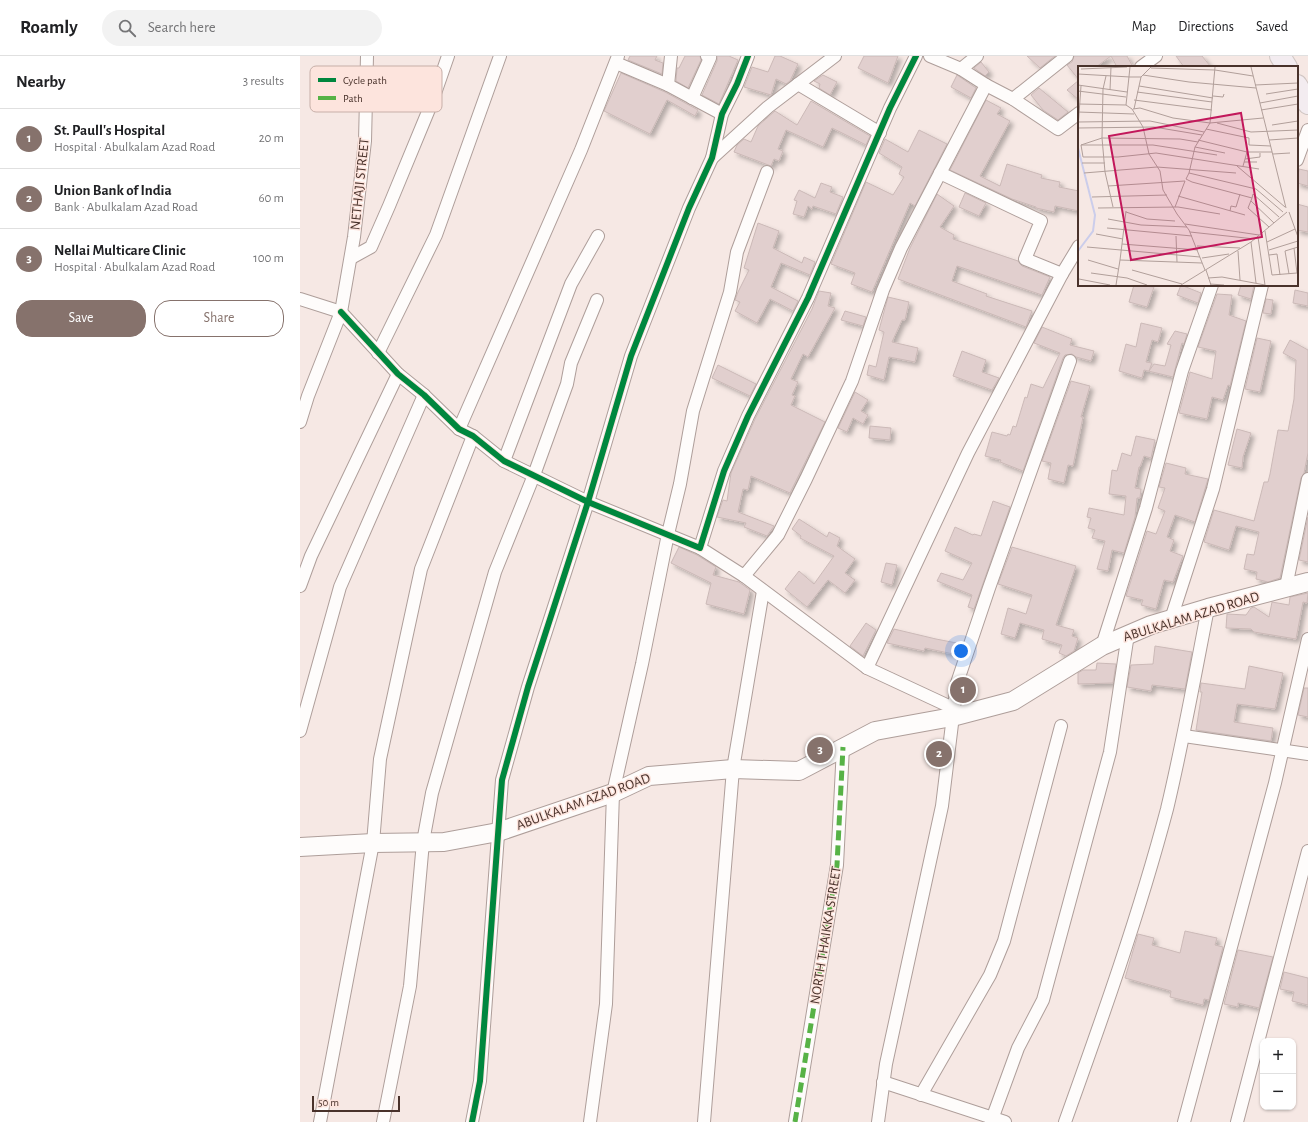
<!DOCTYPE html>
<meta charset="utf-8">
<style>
:root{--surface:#fff;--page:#f2f2f2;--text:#202124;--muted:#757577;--line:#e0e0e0;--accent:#86726c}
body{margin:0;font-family:"Alegreya Sans",sans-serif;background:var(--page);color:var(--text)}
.controls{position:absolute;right:12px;bottom:12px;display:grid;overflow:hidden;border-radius:8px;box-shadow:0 1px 3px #0004}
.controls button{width:36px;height:36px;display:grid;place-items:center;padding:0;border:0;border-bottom:1px solid var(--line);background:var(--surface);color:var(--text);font:20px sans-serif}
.scale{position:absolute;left:12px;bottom:10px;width:88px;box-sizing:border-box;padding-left:4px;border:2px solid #49322b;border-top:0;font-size:11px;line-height:14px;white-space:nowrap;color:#49322b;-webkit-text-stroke:3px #fde4dd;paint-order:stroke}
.you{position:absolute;left:661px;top:595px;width:14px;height:14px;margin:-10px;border:3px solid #fff;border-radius:50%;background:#1a73e8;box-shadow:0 0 0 6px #1a73e833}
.badge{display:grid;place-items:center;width:26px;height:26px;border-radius:50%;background:var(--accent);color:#fff;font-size:13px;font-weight:700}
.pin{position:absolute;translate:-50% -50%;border:2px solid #fff;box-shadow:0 1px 4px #0006}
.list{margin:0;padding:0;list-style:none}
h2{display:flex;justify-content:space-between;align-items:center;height:52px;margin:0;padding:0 16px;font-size:17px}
h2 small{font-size:13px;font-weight:400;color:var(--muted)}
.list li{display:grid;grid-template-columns:26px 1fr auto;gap:12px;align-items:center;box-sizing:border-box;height:60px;padding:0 16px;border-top:1px solid var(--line)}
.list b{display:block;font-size:15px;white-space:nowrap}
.list p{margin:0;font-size:13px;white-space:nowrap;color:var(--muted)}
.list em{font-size:13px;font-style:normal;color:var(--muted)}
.actions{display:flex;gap:8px;padding:12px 16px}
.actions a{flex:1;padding:9px 0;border:1px solid var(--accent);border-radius:16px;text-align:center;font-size:14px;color:var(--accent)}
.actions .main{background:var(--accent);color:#fff}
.icon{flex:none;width:22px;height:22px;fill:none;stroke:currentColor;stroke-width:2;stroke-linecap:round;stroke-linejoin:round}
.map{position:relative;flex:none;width:1008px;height:1066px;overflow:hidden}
header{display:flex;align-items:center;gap:24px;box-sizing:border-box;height:56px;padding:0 20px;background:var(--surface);border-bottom:1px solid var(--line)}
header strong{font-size:19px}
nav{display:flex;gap:22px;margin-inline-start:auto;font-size:14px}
.search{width:280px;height:36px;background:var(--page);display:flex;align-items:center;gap:10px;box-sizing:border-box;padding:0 14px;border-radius:22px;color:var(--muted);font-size:15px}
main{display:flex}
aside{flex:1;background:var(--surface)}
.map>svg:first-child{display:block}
</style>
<header>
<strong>Roamly</strong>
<div class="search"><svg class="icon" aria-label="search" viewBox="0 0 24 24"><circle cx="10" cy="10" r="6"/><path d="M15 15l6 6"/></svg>Search here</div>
<nav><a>Map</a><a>Directions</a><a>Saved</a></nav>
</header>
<main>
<aside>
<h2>Nearby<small>3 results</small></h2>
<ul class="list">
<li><span class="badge">1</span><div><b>St. Paull's Hospital</b><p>Hospital · Abulkalam Azad Road</p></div><em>20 m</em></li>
<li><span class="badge">2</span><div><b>Union Bank of India</b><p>Bank · Abulkalam Azad Road</p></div><em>60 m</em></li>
<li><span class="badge">3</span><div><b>Nellai Multicare Clinic</b><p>Hospital · Abulkalam Azad Road</p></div><em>100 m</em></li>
</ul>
<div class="actions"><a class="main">Save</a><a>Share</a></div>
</aside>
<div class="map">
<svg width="1008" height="1066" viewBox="0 0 1008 1066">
<defs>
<filter id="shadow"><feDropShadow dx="3.5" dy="3.5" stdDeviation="2" flood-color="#0004"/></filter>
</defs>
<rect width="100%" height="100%" fill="#f6e8e4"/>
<!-- building -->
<g fill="#e1cfce" stroke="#cbb9b7" filter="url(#shadow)">
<path d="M330,0H357L355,4L363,7L362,18L328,4Z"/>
<path d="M385,0H400L401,4L388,32L376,25L377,12H379Z"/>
<path d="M417,0H429L438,4L419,48L402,39L417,5Z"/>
<path d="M475,0H480L498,8L490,25L486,28L476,23L471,39L444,31L452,11L468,16Z"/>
<path d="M564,0H598L588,27L558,12Z"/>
<path d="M727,0H755L740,12Z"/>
<path d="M774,0H827L833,11H817L811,0L796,11H779V44L767,34L779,24L767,9L772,6Z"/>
<path d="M876,0H902L911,11H884Z"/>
<path d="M681,6L689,16L685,20L674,12Z"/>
<path d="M321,17L365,36L398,54L395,60L367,44L350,78L304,55Z"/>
<path d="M523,19L537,26L530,39L519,32L520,28L514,25Z"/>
<path d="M657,19L676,32L671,42L651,31Z"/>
<path d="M739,32L768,56L758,64L743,54L731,39Z"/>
<path d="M686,44L701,52L697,58L710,65L680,120L700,130L707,108L742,119L741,122L760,126L759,131L779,135V155L755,150L754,156L736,152V151L712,143L650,114Z"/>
<path d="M511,45L570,80L566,89L532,72L523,91L486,74L478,93L483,95L479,105L474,103L471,110L434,96L437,89L444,83L451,86L458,70L475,55L497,69Z"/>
<path d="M619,74L647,88L615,150L610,147L572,236L551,228L555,217L531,208L566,126L593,139L604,121L599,118L602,111L579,97L585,83L608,96Z"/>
<path d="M999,113L1008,115V130L997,127Z"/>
<path d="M521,127L532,131L530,136L543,141L536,158L513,150L512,153L508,150L504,161L493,158L497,145L494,144L499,134L515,142Z"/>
<path d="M665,137L686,147L679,160L659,151Z"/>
<path d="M637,138L654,150L640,171L654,179L653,183L718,205L722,210L750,221L742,239L657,210L652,225L687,238L686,240L732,255L726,271L598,223L610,192Z"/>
<path d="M997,148L1008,151V176L997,174Z"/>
<path d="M458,167L479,175L473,192L502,207L504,201L515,206L510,219L481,207L471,231L498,245L493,255L470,243L457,267L435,255L440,246L435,244L438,236L449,214L444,212Z"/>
<path d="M834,229L854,231L847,251L829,246Z"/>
<path d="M881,229L901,237L898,247L877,239Z"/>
<path d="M941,229H954L951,243L938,239Z"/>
<path d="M995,234L1008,237V250L993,247Z"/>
<path d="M519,235L531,237L528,250L535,252L508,301L503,298L491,323L498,326L492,339L495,340L491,349L525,366L490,437L451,420L448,434L443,433L438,456L474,470L467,480L444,471L446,467L417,461L423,444L427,445L431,417L455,363L512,253Z"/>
<path d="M917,238L932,239L929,259L946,265L930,330L928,329L923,344L912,341L907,363L879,357L890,316L912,323L916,295L898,291Z"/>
<path d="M588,241L609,246L605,264H602L592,286L618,292L615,306L589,301L584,324L567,319L569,309L576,311L584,276L579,274Z"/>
<path d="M966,243L973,244L971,258L963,257Z"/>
<path d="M545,255L566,261L563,270L541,264Z"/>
<path d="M841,267L862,272L858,286L852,284L846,306L852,307L849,315L854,308L865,310L871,289L867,288L875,275L887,278L884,288L882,287L873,321L844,314L842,322L819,315L826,288L836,291Z"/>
<path d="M742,271L772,283L770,289L794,295L791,305L776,301L772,298L765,299L763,302L723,415L700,406L701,404L685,400L692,376L707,380L708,378L710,379L713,370L716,371L725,341L727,342L731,328L743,332L760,297L734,287Z"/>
<path d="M957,282L971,285L960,336L945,333Z"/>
<path d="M990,284L1008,294V397L1004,417L1001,422L980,522L968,526L956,523L957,516L944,513L947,498L954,499L959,476L936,470L929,494L904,486L914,454L954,465L964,426H968L970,418L978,374L988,375L994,343L996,304L983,297Z"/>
<path d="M662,295L686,304L682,316L699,322L692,334L653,320Z"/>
<path d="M418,309L456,328L450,340L412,322Z"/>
<path d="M771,325L790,330L781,361H783L773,410L768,409L764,427L748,423L751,407L742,405Z"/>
<path d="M555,336L568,344L561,355L568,359L563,368L553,362L547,376L538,372Z"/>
<path d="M570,370L591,372L590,384L569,382Z"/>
<path d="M937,373L951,377L943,401L942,412L928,409Z"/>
<path d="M836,380L855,384L851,402L844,400L840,411H839L835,432L841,433L840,442H837L835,461L824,497L812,494L808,515L797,513L805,485L792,482L795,474L788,472L791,462L787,461L789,452L824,459L826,440L809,438L812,414L817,415L822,397L831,400Z"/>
<path d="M866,407L886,412L885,418L908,423L895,466L875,459L867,481L874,484L870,495L883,500L873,526L864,524L856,553L841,549L843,544L826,540L847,475L856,478L865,455L858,452L865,432L859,431Z"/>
<path d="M693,445L710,451L674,553L668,551L672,539L637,525L641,517L663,524L672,507L645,495L655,471L673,479L674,478L681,480Z"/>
<path d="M1008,461V506L999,504Z"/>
<path d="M499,463L527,481L529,476L540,482L537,490L555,503L545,517L555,524L545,537L528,524L507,551L485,533L499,515L514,528L534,500L500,482L501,480L492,473Z"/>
<path d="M379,491L397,499L416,511L413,519L439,526L450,534L444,558L406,548L411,527L371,507Z"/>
<path d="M712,491L776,510L756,569L774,574L772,580L778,582L774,595L766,600L759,597L762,589L742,583L744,574L720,567L715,582L701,578L708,552L726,558L732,539L698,528Z"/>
<path d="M586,507L597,509L592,529L581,526Z"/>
<path d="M1008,537L1007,547L1003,546L996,583L954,576L951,573L926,572L927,558L946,559L951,552L954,551L969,561L972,546L989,549L990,541Z"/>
<path d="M566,567L576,574L563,600L550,590Z"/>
<path d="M594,573L636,583L662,588L658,599L625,592L624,595L587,587Z"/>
<path d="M855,590L892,596L885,633L852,629L851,635L827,631L831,609L853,608Z"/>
<path d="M797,607L816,608L813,627L778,628V617L783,614H796Z"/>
<path d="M949,610L983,617L975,653L937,648L934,666L973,672L971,685L896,674L902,636H900L901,627L945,633Z"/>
<path d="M1004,632H1008V661L998,659Z"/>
<path d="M885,875L917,882L915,889L923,891L909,944L904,943L903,949L870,941L871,935L825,922L838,878L854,882L852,889L880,897Z"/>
<path d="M938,894L973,901L959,952L938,947V951L924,948Z"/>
<path d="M984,916L1008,922V949L992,945L994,936L980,933Z"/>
</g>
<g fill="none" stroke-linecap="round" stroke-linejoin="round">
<!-- minor casing -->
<g stroke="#ae9e9a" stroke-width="14">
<g id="minor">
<path d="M630,0L661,13"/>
<path d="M316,7L368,29L422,58"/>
<path d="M841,11L856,0"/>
<path d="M498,28L580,77"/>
<path d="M368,29L371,0"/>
<path d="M686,29L713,43L758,73L779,57"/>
<path d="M392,42L410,2L407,0"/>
<path d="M713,43L767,0"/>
<path d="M412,102L468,51L535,0"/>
<path d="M997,104L1008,74"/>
<path d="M640,117L741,165L725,203L762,218"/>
<path d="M51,202L71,191L89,150L132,46L148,0"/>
<path d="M0,243L41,256"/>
<path d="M41,256L98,318L124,339L159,373L173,380L204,405L288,446L400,492L424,415L448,360L508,242L590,52L616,0"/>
<path d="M78,297L136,179L200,0"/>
<path d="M0,366L8,340L41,256L54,181L65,85L67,0"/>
<path d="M159,373L281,94L318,0"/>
<path d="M204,405L271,228L298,180"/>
<path d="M400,492L444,520L478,479L506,423L552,325L583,234L601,192L686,29L661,13L677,0"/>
<path d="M444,520L567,612L653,652"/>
<path d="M0,530L11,500L98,318"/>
<path d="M986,531L1008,423"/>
<path d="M871,563L913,433L962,229"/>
<path d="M802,590L846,452L882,315L912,229"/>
<path d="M567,612L668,397L762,218L779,190"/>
<path d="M0,675L40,531L124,339"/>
<path d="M884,680L1008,698"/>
<path d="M583,1026L705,1066"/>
<path d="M621,1039L690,919L704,885L761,670"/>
<path d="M20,1066L73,787L80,703L121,513L173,380"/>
<path d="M83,1066L110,930L123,786L132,737L195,516L234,419L267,328L271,307L297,244"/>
<path d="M172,1066L180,1025L202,724L228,631L288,446L331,300L389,152L412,102L422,58L437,28L448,0"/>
<path d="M290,1066L306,948L313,737L342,608L368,478L380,428L393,355L430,236L437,196L467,116"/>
<path d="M404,1066L433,713L463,535"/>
<path d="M495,1066L537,809L543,691"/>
<path d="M578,1066L586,1008L642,750L657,627L689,532L770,305"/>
<path d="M691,1066L718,992L743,944L810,696L828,578"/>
<path d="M765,1066C802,963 839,859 867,753C883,686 895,619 908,552"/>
<path d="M884,1066L975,727L1008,583"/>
<path d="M937,1066L1008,795"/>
</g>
</g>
<!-- secondary casing -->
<g stroke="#ae9e9a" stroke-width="20">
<path id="secondary" d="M0,791L73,787L144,786L198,776L313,737L349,720L433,713L499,715L575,675L652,661L713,645L802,590L851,569L908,552L1008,526"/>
</g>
<!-- primary casing -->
<g stroke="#d0c6c3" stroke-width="22">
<g id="primary">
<path d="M980,0L987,11"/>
<path d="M997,29L1008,48"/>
</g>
</g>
<!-- minor -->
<use href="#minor" stroke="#fefcfb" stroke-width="12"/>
<!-- secondary -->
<use href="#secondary" stroke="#fefcfb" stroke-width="18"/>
<!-- primary -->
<use href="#primary" stroke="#f3ecf0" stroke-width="20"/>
<!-- quiet -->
<path stroke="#57b246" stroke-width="5" stroke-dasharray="10 5" stroke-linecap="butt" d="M495,1066L537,809L543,691"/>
<!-- cycleway casing -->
<g stroke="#fde4dd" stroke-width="8">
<g id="cycleway">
<path d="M41,256L98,318L124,339L159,373L173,380L204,405L288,446L400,492L424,415L448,360L508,242L590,52L616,0"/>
<path d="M172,1066L180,1025L202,724L228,631L288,446L331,300L389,152L412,102L422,58L437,28L448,0"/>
</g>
</g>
<!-- cycleway -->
<use href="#cycleway" stroke="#00873e" stroke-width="6"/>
</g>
<g text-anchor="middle" stroke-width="3" stroke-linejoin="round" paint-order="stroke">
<!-- street labels -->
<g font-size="14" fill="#49322b" stroke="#fde4dd">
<text transform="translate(59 128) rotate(-84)" y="5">NETHAJI STREET</text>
<text transform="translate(891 560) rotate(-17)" y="5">ABULKALAM AZAD ROAD</text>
<text transform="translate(283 745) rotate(-20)" y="5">ABULKALAM AZAD ROAD</text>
<text transform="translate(525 879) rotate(-81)" y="5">NORTH THAIKKA STREET</text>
</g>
</g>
<!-- overview -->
<g transform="translate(778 10)">
<rect width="220" height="220" fill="#f6e8e4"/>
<path fill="none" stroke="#cbcdeb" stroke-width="2" d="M0,82L17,149L15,165L0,185"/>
<path fill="none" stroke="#b19f9a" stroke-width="1" d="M52,1L48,39L54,43L65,61L71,88L82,105L85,124L99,148L111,164L127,204M173,1L208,142M73,2L137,4L175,10M3,3L49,1M0,8L52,11M65,9L111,16L178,22M28,10L25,23L24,72L27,106L35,141M52,11H63L73,1M0,19L49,26M177,19L220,17M3,20L0,62L76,61L124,69M61,20L135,32M32,24L33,1M0,25L48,31M59,26L134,36M188,28L220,23M135,30L145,31L146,28M56,34L134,44M182,37L220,30M0,38L48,39M55,43L62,42L95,52L132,57L185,52M56,43L63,11M183,44L220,38M0,46L56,48M0,56L72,55L126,66M132,57L117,81L111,107L178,123L205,146M132,57L137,1M139,57L173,66L220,64M194,59L220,55M128,63L171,72V79L193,80M120,74L169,86H194M191,74L220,72M120,76L102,73L24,72L3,79L5,91H40L78,87L181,103M3,79H75L139,89M117,81L147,87M195,88L212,87M167,93L182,91V87M166,96H179M4,97H27M159,100L207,141M165,100L169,86M6,107L79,101L158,107M111,107L108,113L114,116L174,132L175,128L201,151M30,120L107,115M100,130L167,149M14,131L89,129M174,132L170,142L191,161M173,135L196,157M97,141L107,115M20,142L100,141L142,148M152,145L153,140L158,141L162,128M48,146L69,153L97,155M211,146L220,171M30,153L63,159L109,161M107,158L181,169M29,162L114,170M187,165L194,209L219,207L216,182M112,166L177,173M18,168L45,173M98,170L99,196M180,171L187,219M173,176L178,217M189,176L217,163M44,178L48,145M119,180L162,182M9,181L122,191M120,184L44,178L42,194L124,197M191,184L220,175M160,185L162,214M191,189L199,188L202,209M124,192L151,188M10,194L40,203M54,204L104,218M128,204L133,219M13,207L49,212L69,219M211,208L207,185L220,181M130,212L144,211L187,219M1,213L32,219M132,218L146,219M38,219L42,194M103,219L173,176L209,146"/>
<path fill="#c2185b" fill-opacity="0.15" stroke="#c2185b" stroke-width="2" d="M163,47L184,171L53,194L31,70Z"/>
<rect width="220" height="220" fill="none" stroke="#49322b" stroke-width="2"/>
</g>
<!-- legend -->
<rect x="10" y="10" width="132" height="46" rx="6" fill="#fde4dd" stroke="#c7afa8" stroke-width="1"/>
<rect x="18" y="22" width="18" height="4" fill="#00873e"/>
<rect x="18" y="40" width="18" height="4" fill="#57b246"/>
<g font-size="11" fill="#49322b">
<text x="43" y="28">Cycle path</text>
<text x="43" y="46">Path</text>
</g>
</svg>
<div class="controls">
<button>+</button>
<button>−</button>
</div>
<div class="scale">50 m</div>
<div class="you"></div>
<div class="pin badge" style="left:663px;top:634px">1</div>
<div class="pin badge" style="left:639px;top:698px">2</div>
<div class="pin badge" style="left:520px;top:694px">3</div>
</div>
</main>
